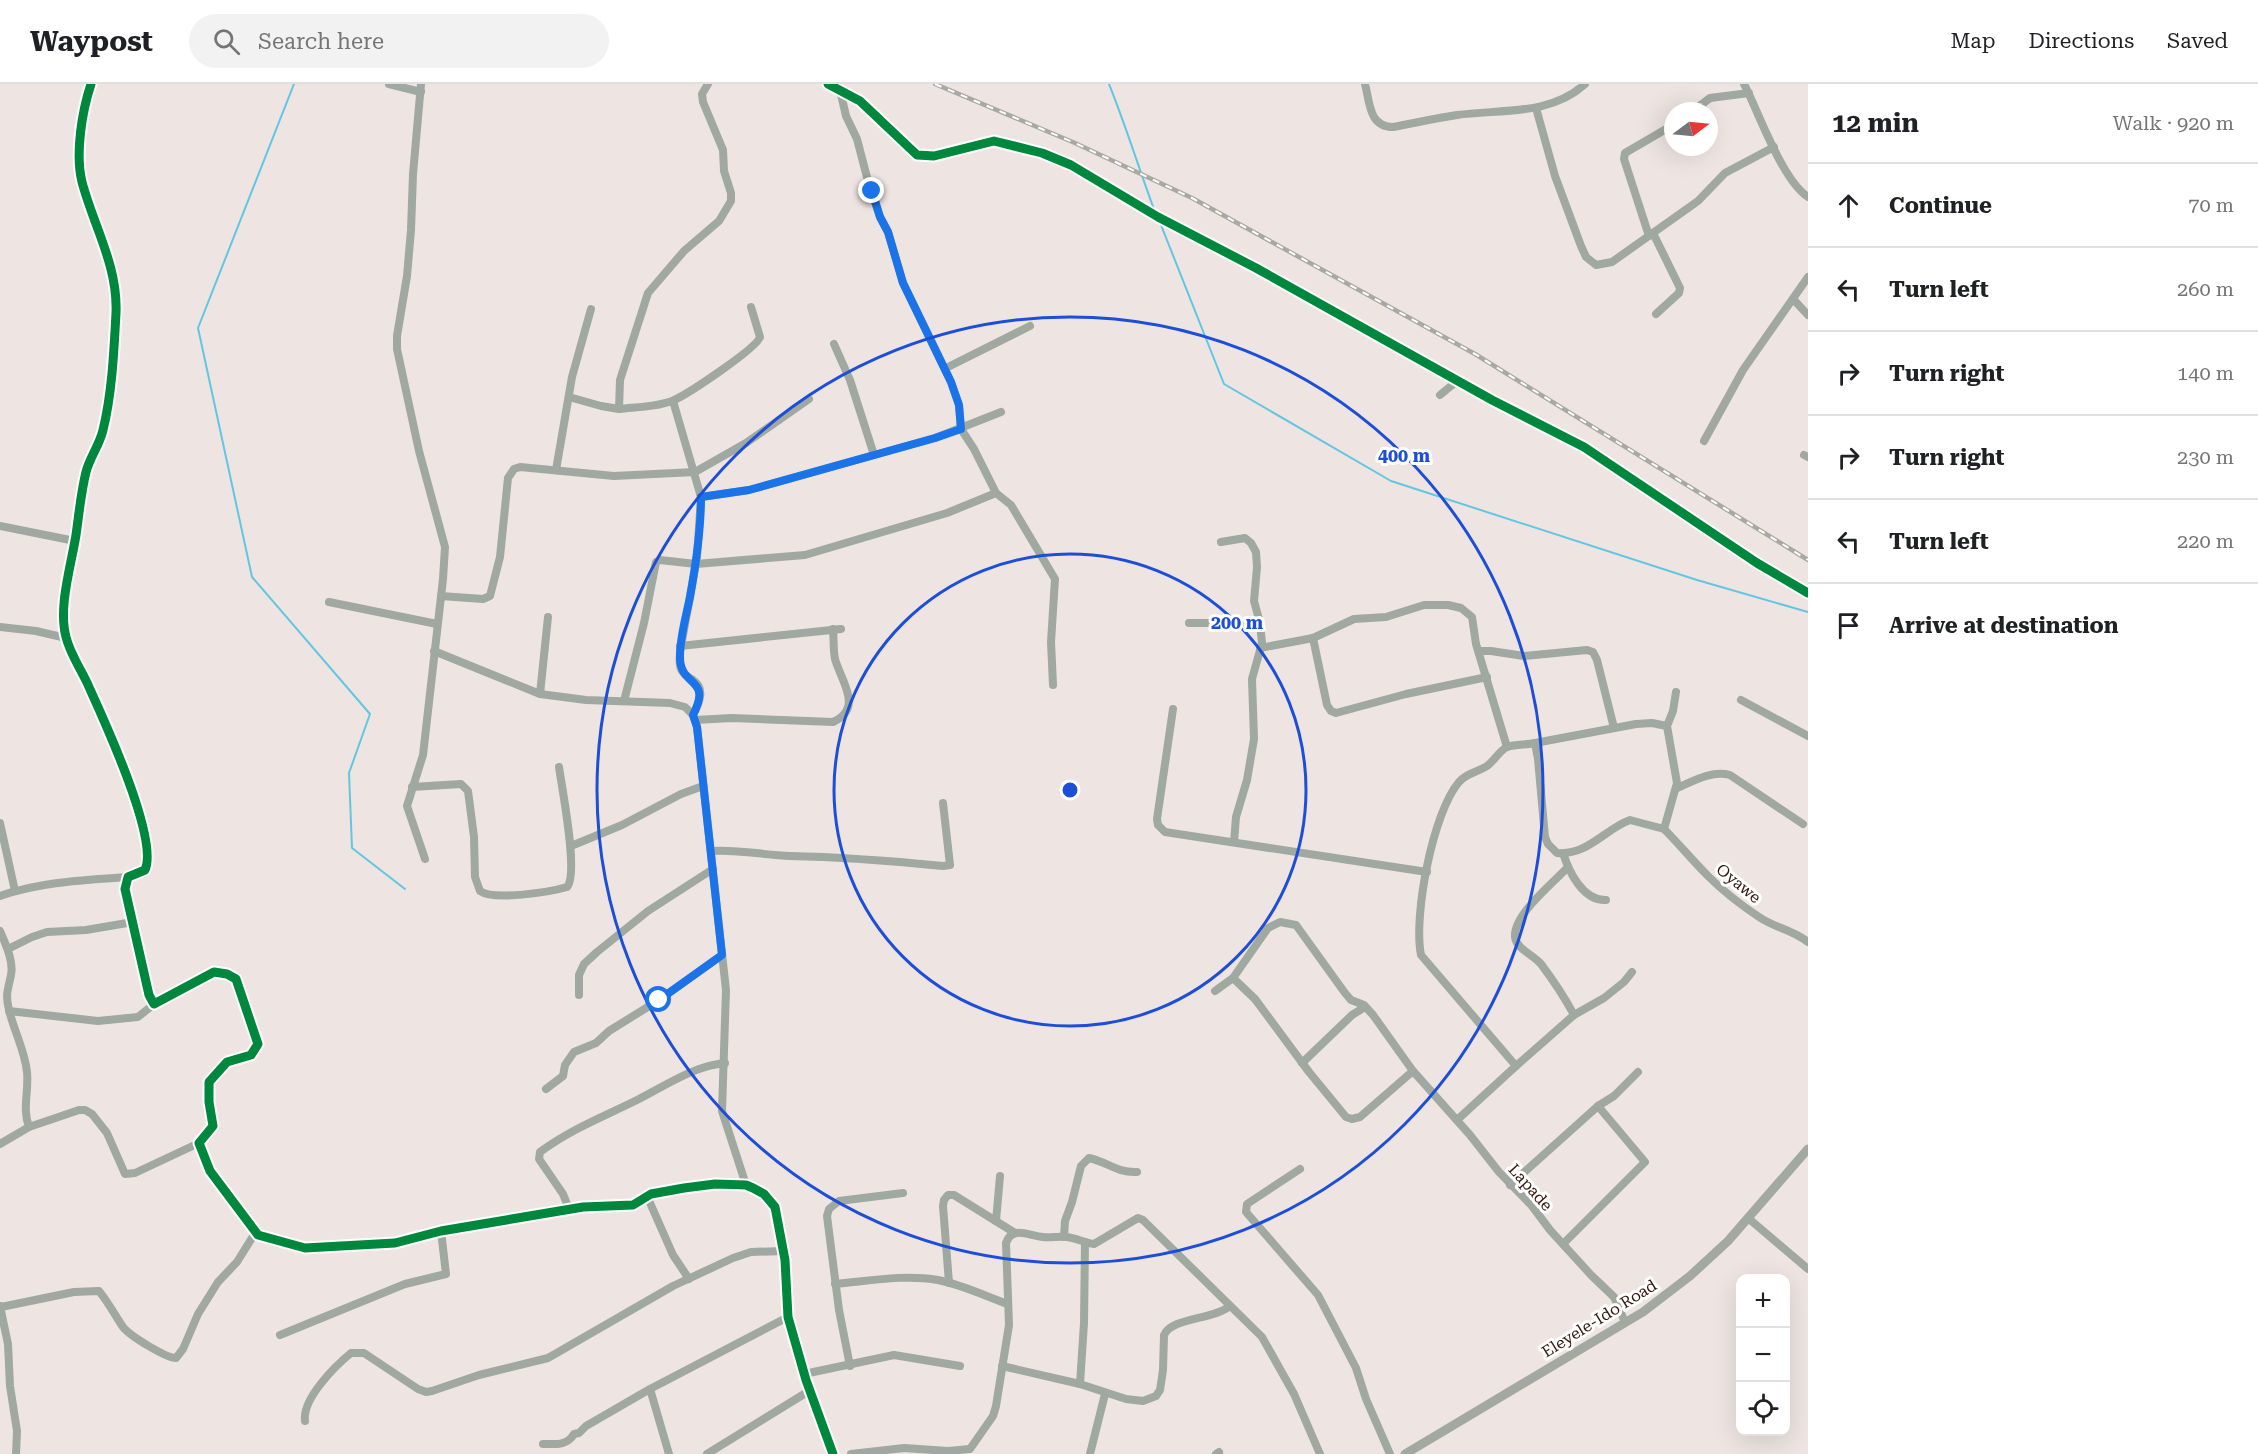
<!DOCTYPE html>
<meta charset="utf-8">
<style>
:root{--surface:#fff;--page:#f2f2f2;--text:#202124;--muted:#757577;--line:#e0e0e0}
body{margin:0;font-family:"Roboto Serif",serif;background:var(--page);color:var(--text)}
.controls{position:absolute;right:18px;bottom:18px;display:grid;overflow:hidden;border-radius:12px;box-shadow:0 6px 24px #0002}
.controls button{width:54px;height:54px;display:grid;place-items:center;padding:0;border:0;border-bottom:2px solid var(--line);background:var(--surface);color:var(--text);font:30px sans-serif}
.compass{position:absolute;left:1664px;top:18px;width:54px;height:54px;border-radius:50%;background:var(--surface);box-shadow:0 6px 24px #0002;rotate:74deg}
.stop{position:absolute;width:18px;height:18px;margin:-14px;border:4px solid #1a73e8;border-radius:50%;background:#fff}
.stop.end{background:#1a73e8;border-color:#fff;box-shadow:0 2px 6px #0008}
.list{margin:0;padding:0;list-style:none}
h2{display:flex;justify-content:space-between;align-items:center;height:78px;margin:0;padding:0 24px;font-size:26px}
h2 small{font-size:20px;font-weight:400;color:var(--muted)}
.list li{display:grid;grid-template-columns:39px 1fr auto;gap:18px;align-items:center;box-sizing:border-box;height:84px;padding:0 24px;border-top:2px solid var(--line)}
.list b{display:block;font-size:22px;white-space:nowrap}
.list em{font-size:20px;font-style:normal;color:var(--muted)}
.icon{flex:none;width:33px;height:33px;fill:none;stroke:currentColor;stroke-width:2;stroke-linecap:round;stroke-linejoin:round}
.map{position:relative;flex:none;width:1808px;height:1370px;overflow:hidden}
header{display:flex;align-items:center;gap:36px;box-sizing:border-box;height:84px;padding:0 30px;background:var(--surface);border-bottom:2px solid var(--line)}
header strong{font-size:28px}
nav{display:flex;gap:33px;margin-inline-start:auto;font-size:21px}
.search{width:420px;height:54px;background:var(--page);display:flex;align-items:center;gap:15px;box-sizing:border-box;padding:0 21px;border-radius:33px;color:var(--muted);font-size:22px}
main{display:flex}
aside{flex:1;background:var(--surface)}
.map>svg:first-child{display:block}
</style>
<header>
<strong>Waypost</strong>
<div class="search"><svg class="icon" aria-label="search" viewBox="0 0 24 24"><circle cx="10" cy="10" r="6"/><path d="M15 15l6 6"/></svg>Search here</div>
<nav><a>Map</a><a>Directions</a><a>Saved</a></nav>
</header>
<main>
<div class="map">
<svg width="1808" height="1370" viewBox="0 0 1808 1370">
<rect width="100%" height="100%" fill="#eee5e2"/>
<g fill="none" stroke-linecap="round" stroke-linejoin="round">
<!-- stream -->
<g stroke="#62c6e3" stroke-width="2">
<path d="M294,0L198,244L252,493L370,630L349,689L352,764L405,805"/>
<path d="M1109,0C1126,42 1139,85 1155,128"/>
<path d="M1159,136L1224,300L1391,397L1697,496L1808,528"/>
</g>
<!-- minor -->
<g stroke="#9fa8a1" stroke-width="8">
<path d="M91,0C82,27 75,70 82,98C94,143 118,182 116,229C114,266 112,310 103,346C100,360 90,373 86,388C81,408 79,430 76,451C71,482 58,523 66,553C70,570 82,587 89,603C104,636 159,755 145,786L128,793L125,805L149,911L154,920L214,888L227,890L236,895L258,960L251,971L227,978L209,998V1018L213,1042L199,1059L210,1087L258,1151L305,1164L395,1159L441,1147L583,1123L633,1121L651,1110L684,1104L715,1100L746,1101L753,1104L764,1110L775,1123L785,1176L788,1233L806,1296L833,1370"/>
<path d="M389,0L421,8"/>
<path d="M421,0L413,90L411,146L407,192L397,252V265L419,367L445,463L443,495L423,671L407,722L425,775"/>
<path d="M708,0L702,10L703,18L723,66L724,87L731,109V117L719,137L684,167L648,209L620,296L619,325C636,323 659,323 674,316C688,310 757,264 760,253L751,223"/>
<path d="M828,0L860,17L917,71L934,72L994,57L1042,69L1071,81L1158,133L1256,184L1492,316L1584,363L1757,479L1808,509"/>
<path d="M1365,0C1370,19 1369,43 1393,43C1415,39 1436,34 1457,31C1501,25 1550,32 1585,0"/>
<path d="M1744,0C1759,29 1782,96 1808,113"/>
<path d="M840,6L846,32L857,55L869,101L880,133L888,148L903,199L951,298L959,321L961,345L974,365L996,409L1011,421L1055,495L1051,558L1053,601"/>
<path d="M1536,24L1555,92L1581,162L1586,173L1596,181L1612,178L1698,117L1725,89L1774,63"/>
<path d="M1693,27L1710,14L1749,9"/>
<path d="M1653,149L1680,204L1679,209L1656,230"/>
<path d="M1649,152L1624,75L1625,69L1673,41"/>
<path d="M1793,215L1808,231"/>
<path d="M834,260L850,296L874,371"/>
<path d="M946,284L1030,242"/>
<path d="M1440,311L1457,297"/>
<path d="M569,313L601,322L619,325"/>
<path d="M673,317L701,413L697,473L680,568C680,574 678,581 682,587C685,592 688,593 693,596C706,605 699,619 693,631"/>
<path d="M1704,357L1743,286L1808,193"/>
<path d="M1804,371L1808,373"/>
<path d="M556,386L572,293L591,225"/>
<path d="M701,413L749,406L935,354L1001,328"/>
<path d="M0,442L75,457"/>
<path d="M1221,458L1245,454L1251,459L1256,468L1257,483L1254,517L1260,539L1262,559L1252,595L1254,655L1247,696L1236,733L1234,758"/>
<path d="M441,512L483,515L490,512L500,473L508,394L514,385L520,383L614,392L695,388L746,359L809,315"/>
<path d="M329,518L437,540"/>
<path d="M1189,539H1260"/>
<path d="M0,543L36,547L66,554"/>
<path d="M1313,554L1327,621L1331,627L1336,629L1406,610L1487,593"/>
<path d="M680,562L841,545"/>
<path d="M1260,564L1313,554L1354,535L1386,533L1424,521H1448L1461,524L1472,533L1476,560L1507,663"/>
<path d="M434,567L540,610L586,616L670,619L685,623L693,631L697,643L726,906L722,1027L746,1101"/>
<path d="M1479,567H1491L1524,572L1587,566L1593,568L1597,576L1614,644"/>
<path d="M540,610L548,533"/>
<path d="M1741,616L1808,652"/>
<path d="M624,617L644,539L656,478L660,476L696,480L805,471L947,429L996,409"/>
<path d="M1173,625L1157,735L1158,741L1165,748L1427,788"/>
<path d="M695,636L732,634L833,638C864,624 841,597 835,575C833,565 834,555 833,545"/>
<path d="M1535,659L1636,640L1652,639L1667,642"/>
<path d="M412,703L461,700L468,707L474,753L475,793L480,807C494,817 550,808 567,803C579,790 562,705 559,683"/>
<path d="M1677,704C1693,697 1712,686 1730,691L1803,740"/>
<path d="M0,739L15,807"/>
<path d="M1664,745L1677,699L1667,642L1673,627L1676,608"/>
<path d="M571,762L622,741L681,710L703,702"/>
<path d="M711,767C737,765 763,771 790,772C841,773 892,777 943,782L950,781L943,719"/>
<path d="M1563,769C1569,788 1583,817 1606,816"/>
<path d="M1568,783C1553,799 1513,831 1515,853C1516,865 1534,871 1541,880C1553,896 1565,914 1574,931"/>
<path d="M0,812C40,798 85,796 128,793"/>
<path d="M0,847C5,859 14,877 11,891C8,906 5,910 9,926C14,947 25,967 27,988C29,1007 22,1025 29,1043"/>
<path d="M8,865L32,853L47,848L86,846L133,838"/>
<path d="M1233,894L1255,915L1309,988L1346,1033L1352,1035L1360,1033L1413,987"/>
<path d="M1215,907L1233,894L1268,844L1280,838L1296,841L1345,909L1351,916L1364,921L1373,931L1413,987L1470,1051L1499,1088L1532,1122L1550,1146L1591,1191L1614,1213L1625,1238"/>
<path d="M579,911V891L584,880L597,868L648,827L713,785"/>
<path d="M9,927L98,937L138,933L154,920"/>
<path d="M1302,979L1352,931L1365,923"/>
<path d="M1516,982L1574,931L1604,914L1624,898L1632,888"/>
<path d="M546,1005L563,992L565,981L574,968L596,959L609,947L659,916L722,871"/>
<path d="M1457,1036L1516,982L1421,871C1413,832 1433,728 1459,698C1466,689 1478,688 1487,682C1494,677 1499,667 1507,663C1515,660 1526,661 1535,659L1538,675L1545,753L1548,760L1557,769C1587,772 1605,745 1630,736L1664,745C1679,760 1693,777 1708,792C1723,807 1741,821 1759,833C1775,844 1791,845 1808,858"/>
<path d="M0,1060L29,1043L79,1026H85L92,1030L107,1049L125,1090L135,1089L199,1059"/>
<path d="M1300,1085L1247,1120L1246,1128L1318,1211L1356,1284L1366,1315L1390,1370"/>
<path d="M1510,1101L1598,1022L1614,1012L1638,988"/>
<path d="M647,1112L673,1171L689,1195"/>
<path d="M569,1125L563,1110L539,1075L540,1068C571,1045 603,1033 637,1016C665,1002 693,982 725,979"/>
<path d="M1748,1134L1808,1185"/>
<path d="M996,1137L1000,1092"/>
<path d="M1064,1153L1065,1137L1072,1118L1081,1082L1089,1074C1108,1078 1116,1089 1137,1088"/>
<path d="M1563,1160L1645,1078L1598,1022"/>
<path d="M949,1199L943,1122L944,1116L948,1111H954L1015,1149"/>
<path d="M835,1200C869,1197 904,1190 938,1196C963,1201 985,1212 1008,1220"/>
<path d="M0,1222L8,1260L10,1302L17,1347L16,1370"/>
<path d="M1,1223L74,1208L99,1207C108,1218 115,1231 123,1243C130,1252 166,1274 176,1274L183,1265L198,1230L218,1198L237,1178L255,1149"/>
<path d="M280,1251L405,1200L446,1190L441,1147"/>
<path d="M850,1282L839,1226L827,1132L829,1125L839,1117L903,1109"/>
<path d="M1002,1282L1080,1300L1126,1315L1143,1317L1156,1312L1160,1306L1163,1286L1164,1251C1172,1233 1213,1236 1230,1222"/>
<path d="M804,1290L894,1271L960,1282"/>
<path d="M1080,1300L1084,1239L1085,1158"/>
<path d="M650,1305L669,1370"/>
<path d="M305,1337C302,1315 335,1282 351,1269H364L418,1305L426,1308L432,1307L479,1291L548,1274L673,1202L733,1174L751,1168L784,1167"/>
<path d="M543,1360C555,1360 567,1362 574,1350L579,1349L586,1342L650,1305L788,1233"/>
<path d="M707,1370L809,1307"/>
<path d="M851,1370L904,1364L948,1367L970,1365L993,1332L996,1322L1009,1241L1006,1159C1012,1141 1029,1152 1043,1153C1051,1154 1059,1152 1067,1153C1076,1154 1085,1159 1094,1160L1138,1134L1143,1136L1262,1253L1294,1310L1320,1370"/>
<path d="M1090,1370L1105,1310"/>
<path d="M1216,1370L1219,1368"/>
</g>
<!-- major -->
<path stroke="#a2a9a2" stroke-width="9" d="M1405,1370L1643,1228L1690,1192L1728,1157L1808,1065"/>
<!-- rail casing -->
<g stroke="#a8a9a4" stroke-width="4.5">
<path id="rail" d="M935,0L1075,59L1192,114L1475,270L1808,476"/>
</g>
<!-- rail -->
<use href="#rail" stroke="#fff" stroke-width="2" stroke-dasharray="7" stroke-linecap="butt"/>
<!-- cycleway casing -->
<g stroke="#fff" stroke-width="13">
<g id="cycleway">
<path d="M91,0C82,27 75,70 82,98C94,143 118,182 116,229C114,266 112,310 103,346C100,360 90,373 86,388C81,408 79,430 76,451C71,482 58,523 66,553C70,570 82,587 89,603C104,636 159,755 145,786L128,793L125,805L149,911L154,920L214,888L227,890L236,895L258,960L251,971L227,978L209,998V1018L213,1042L199,1059L210,1087L258,1151L305,1164L395,1159L441,1147L583,1123L633,1121L651,1110L684,1104L715,1100L746,1101L753,1104L764,1110L775,1123L785,1176L788,1233L806,1296L833,1370"/>
<path d="M828,0L860,17L917,71L934,72L994,57L1042,69L1071,81L1158,133L1256,184L1492,316L1584,363L1757,479L1808,509"/>
</g>
</g>
<!-- cycleway -->
<use href="#cycleway" stroke="#00873e" stroke-width="9"/>
</g>
<g fill="none" stroke-linecap="round" stroke-linejoin="round">
<!-- route -->
<path stroke="#1a73e8" stroke-width="8" d="M659,916L722,871L697,643L693,631C713,592 679,604 680,572C680,552 686,533 690,513C696,480 701,447 701,413L749,406L935,354L961,345L959,321L951,298L903,199L888,148L880,133L872,107"/>
</g>
<!-- distance rings -->
<g fill="none" stroke="#1d4ed8" stroke-width="3">
<circle cx="1070" cy="706" r="236"/>
<circle cx="1070" cy="706" r="473"/>
</g>
<g text-anchor="middle" stroke-width="6" stroke-linejoin="round" paint-order="stroke">
<!-- street labels -->
<g font-size="16" fill="#331609" stroke="#fff">
<text transform="translate(1739 799) rotate(39)" y="6">Oyawe</text>
<text transform="translate(1531 1103) rotate(48)" y="6">Lapade</text>
<text transform="translate(1599 1234) rotate(-32)" y="6">Eleyele-Ido Road</text>
</g>
</g>
<circle cx="1070" cy="706" r="9" fill="#1d4ed8" stroke="#fff" stroke-width="3"/>
<g font-size="18" text-anchor="middle" font-weight="bold" fill="#1d4ed8" stroke="#fff" stroke-width="6" stroke-linejoin="round" paint-order="stroke">
<text x="1404" y="378">400 m</text>
<text x="1237" y="545">200 m</text>
</g>
</svg>
<div class="controls">
<button>+</button>
<button>−</button>
<button><svg class="icon" aria-label="locate" viewBox="0 0 24 24"><circle cx="12" cy="12" r="6"/><path d="M12 2v4M12 18v4M2 12h4M18 12h4"/></svg></button>
</div>
<svg class="compass" viewBox="-18 -18 36 36"><path d="M0-13l5 13h-10z" fill="#e53935"/><path d="M0 13l5-13h-10z" fill="#757577"/></svg>
<div class="stop" style="left:659px;top:916px"></div>
<div class="stop end" style="left:872px;top:107px"></div>
</div>
<aside>
<h2>12 min<small>Walk · 920 m</small></h2>
<ul class="list">
<li><svg class="icon" aria-label="ahead" viewBox="0 0 24 24"><path d="M12 20V5M6 11l6-6 6 6"/></svg><div><b>Continue</b></div><em>70 m</em></li>
<li><svg class="icon" aria-label="left" viewBox="0 0 24 24"><path d="M17 20v-9H6M10 6l-5 5 5 5"/></svg><div><b>Turn left</b></div><em>260 m</em></li>
<li><svg class="icon" aria-label="right" viewBox="0 0 24 24"><path d="M7 20v-9h11M14 6l5 5-5 5"/></svg><div><b>Turn right</b></div><em>140 m</em></li>
<li><svg class="icon" aria-label="right" viewBox="0 0 24 24"><path d="M7 20v-9h11M14 6l5 5-5 5"/></svg><div><b>Turn right</b></div><em>230 m</em></li>
<li><svg class="icon" aria-label="left" viewBox="0 0 24 24"><path d="M17 20v-9H6M10 6l-5 5 5 5"/></svg><div><b>Turn left</b></div><em>220 m</em></li>
<li><svg class="icon" aria-label="arrive" viewBox="0 0 24 24"><path d="M6 21V4h12l-3 4 3 4H6"/></svg><div><b>Arrive at destination</b></div></li>
</ul>
</aside>
</main>
